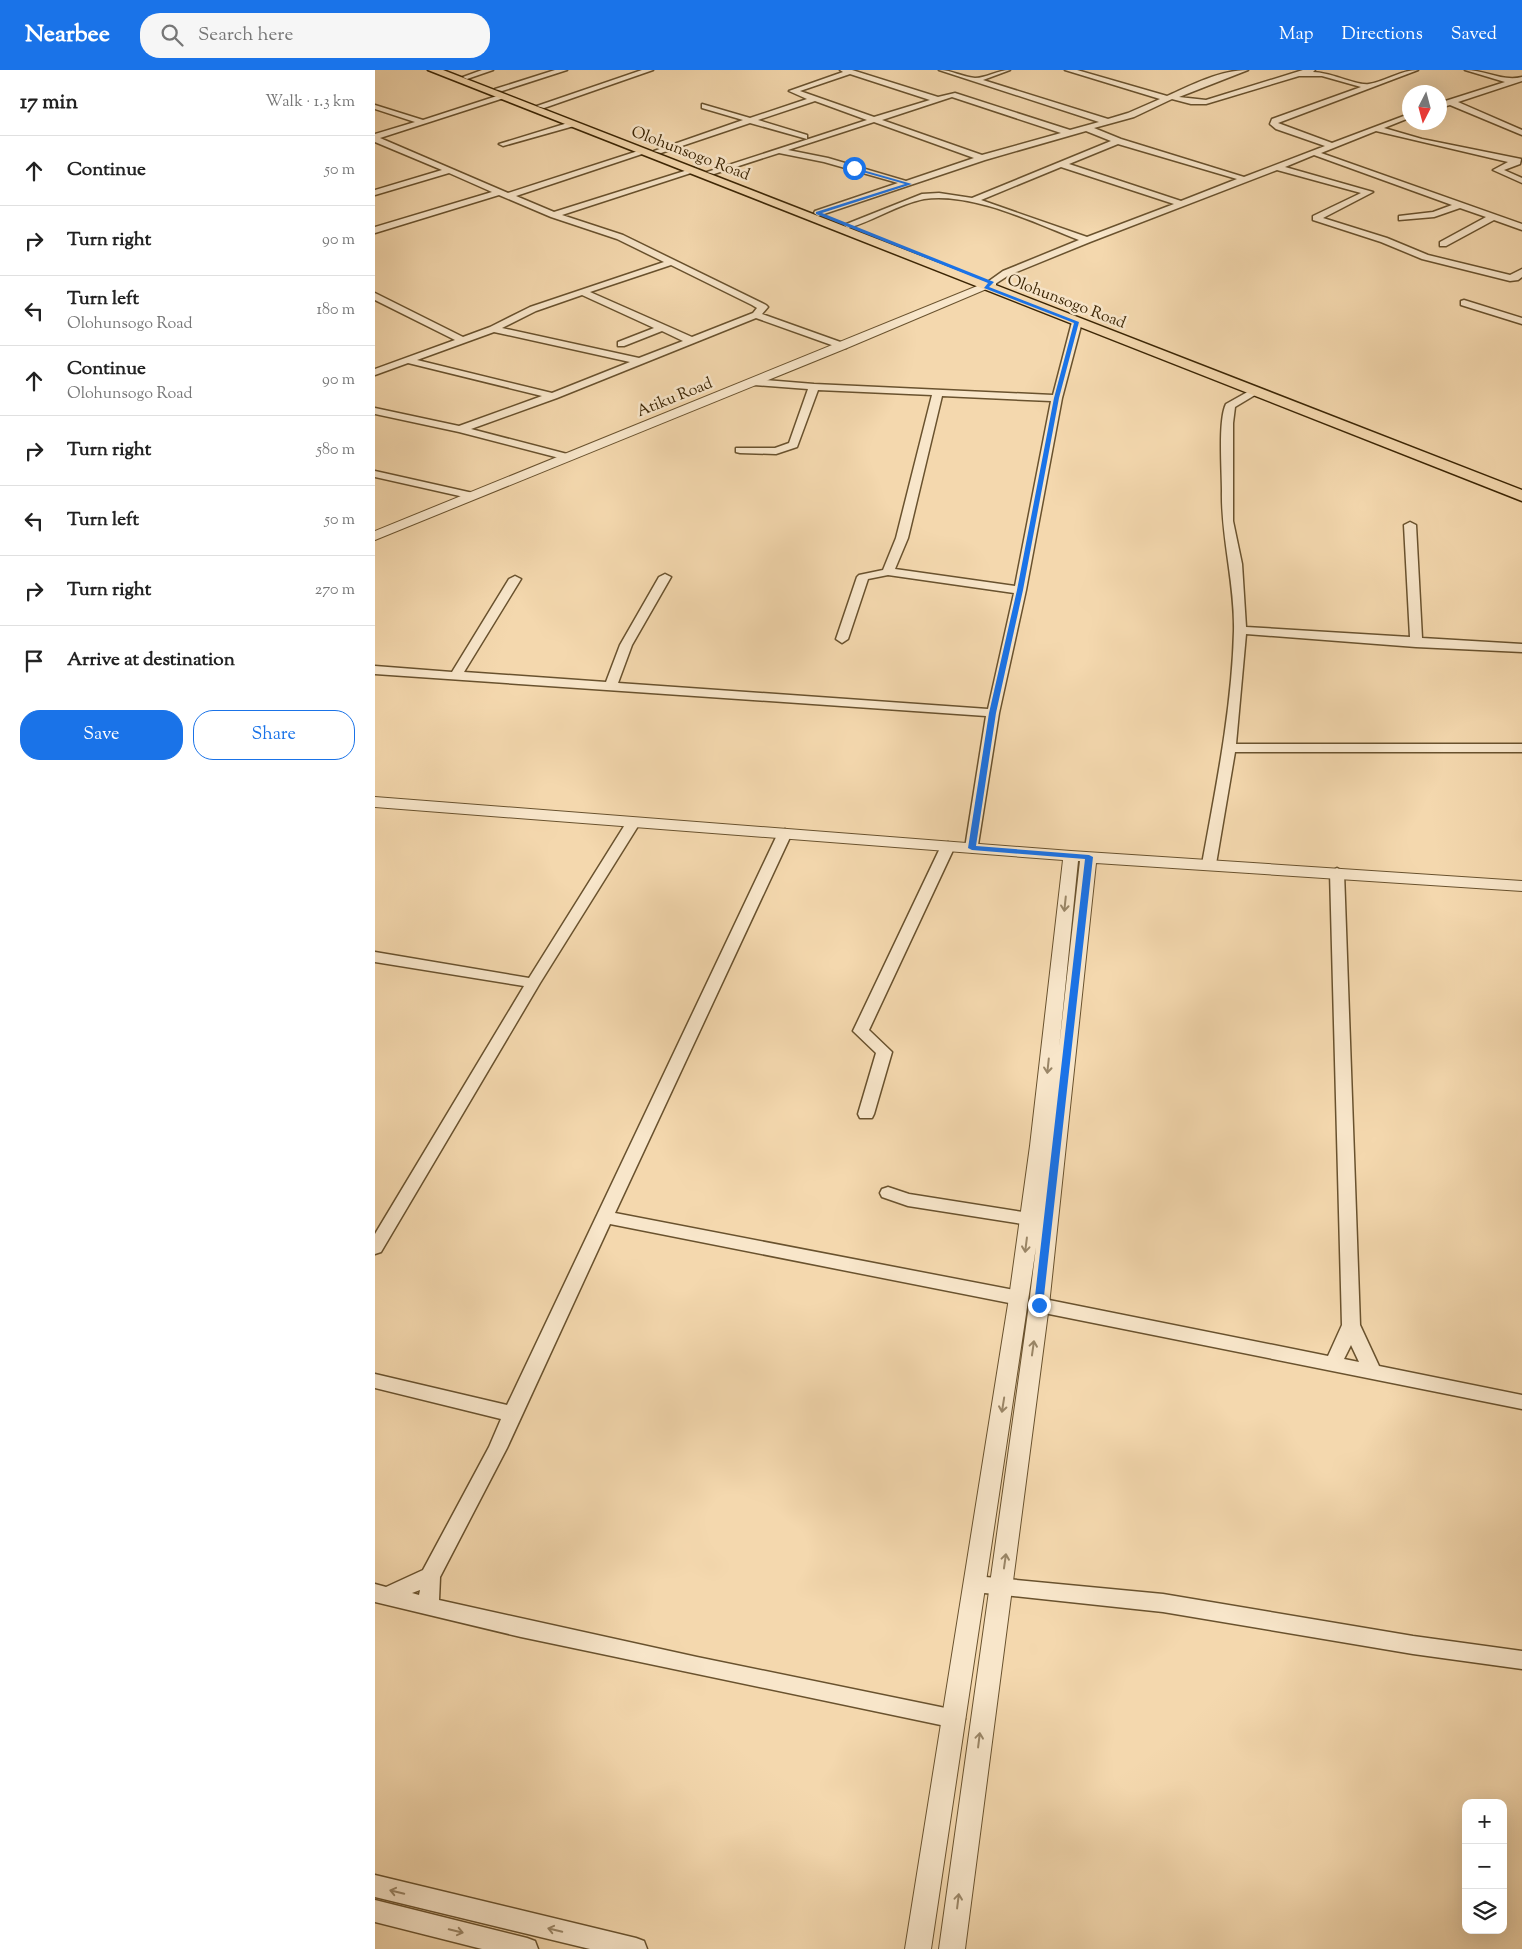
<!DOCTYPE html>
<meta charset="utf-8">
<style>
:root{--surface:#fff;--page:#f6f6f6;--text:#222;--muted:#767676;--line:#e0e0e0;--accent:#1a73e8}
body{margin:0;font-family:"Sorts Mill Goudy",serif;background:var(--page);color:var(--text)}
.controls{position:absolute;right:15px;bottom:15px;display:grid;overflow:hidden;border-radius:10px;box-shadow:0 5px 20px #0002}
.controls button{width:45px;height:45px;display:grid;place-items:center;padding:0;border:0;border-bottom:1px solid var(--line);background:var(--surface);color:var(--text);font:25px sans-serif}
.compass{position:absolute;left:1027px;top:15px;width:45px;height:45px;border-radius:50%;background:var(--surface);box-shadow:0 5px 20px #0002;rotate:186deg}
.stop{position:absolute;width:15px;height:15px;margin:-11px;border:4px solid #1a73e8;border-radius:50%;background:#fff}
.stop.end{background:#1a73e8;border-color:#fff;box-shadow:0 1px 5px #0008}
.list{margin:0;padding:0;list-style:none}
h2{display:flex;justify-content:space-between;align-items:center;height:65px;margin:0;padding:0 20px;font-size:21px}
h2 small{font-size:16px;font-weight:400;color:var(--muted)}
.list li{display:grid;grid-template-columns:32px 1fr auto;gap:15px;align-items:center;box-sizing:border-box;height:70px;padding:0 20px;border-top:1px solid var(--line)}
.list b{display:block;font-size:19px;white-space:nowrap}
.list p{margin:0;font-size:16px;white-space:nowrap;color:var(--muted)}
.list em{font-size:16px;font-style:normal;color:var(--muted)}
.actions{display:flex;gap:10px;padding:15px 20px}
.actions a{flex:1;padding:11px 0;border:1px solid var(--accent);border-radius:20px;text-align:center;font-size:18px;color:var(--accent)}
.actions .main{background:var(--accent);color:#fff}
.icon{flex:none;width:28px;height:28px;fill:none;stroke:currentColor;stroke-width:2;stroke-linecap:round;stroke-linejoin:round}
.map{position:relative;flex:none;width:1147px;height:1879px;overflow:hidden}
header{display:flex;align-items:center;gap:30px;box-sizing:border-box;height:70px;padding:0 25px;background:var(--accent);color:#fff}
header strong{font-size:24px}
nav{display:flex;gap:28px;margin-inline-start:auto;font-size:18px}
.search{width:350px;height:45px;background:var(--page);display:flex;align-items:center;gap:12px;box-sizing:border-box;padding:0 18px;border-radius:20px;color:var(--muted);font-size:19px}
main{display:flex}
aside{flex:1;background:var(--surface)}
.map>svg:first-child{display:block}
</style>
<header>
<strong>Nearbee</strong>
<div class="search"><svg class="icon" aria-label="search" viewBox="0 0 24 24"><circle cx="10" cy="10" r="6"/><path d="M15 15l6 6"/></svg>Search here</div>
<nav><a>Map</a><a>Directions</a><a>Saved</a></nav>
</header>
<main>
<aside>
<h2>17 min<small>Walk · 1.3 km</small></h2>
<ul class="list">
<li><svg class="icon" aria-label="ahead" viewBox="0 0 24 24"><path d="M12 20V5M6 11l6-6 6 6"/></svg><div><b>Continue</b></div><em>50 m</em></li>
<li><svg class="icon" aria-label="right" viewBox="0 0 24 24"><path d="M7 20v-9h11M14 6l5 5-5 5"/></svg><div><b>Turn right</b></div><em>90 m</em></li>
<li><svg class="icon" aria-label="left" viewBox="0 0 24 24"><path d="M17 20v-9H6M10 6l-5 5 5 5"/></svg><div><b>Turn left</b><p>Olohunsogo Road</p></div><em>180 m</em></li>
<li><svg class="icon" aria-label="ahead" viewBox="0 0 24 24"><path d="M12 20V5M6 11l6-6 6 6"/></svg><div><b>Continue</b><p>Olohunsogo Road</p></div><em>90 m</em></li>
<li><svg class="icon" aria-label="right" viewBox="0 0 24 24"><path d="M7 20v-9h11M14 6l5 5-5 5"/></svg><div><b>Turn right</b></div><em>580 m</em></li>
<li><svg class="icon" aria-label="left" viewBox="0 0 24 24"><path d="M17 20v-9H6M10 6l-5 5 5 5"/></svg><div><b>Turn left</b></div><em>50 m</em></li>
<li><svg class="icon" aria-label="right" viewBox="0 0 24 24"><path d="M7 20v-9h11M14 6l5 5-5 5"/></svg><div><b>Turn right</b></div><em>270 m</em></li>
<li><svg class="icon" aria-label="arrive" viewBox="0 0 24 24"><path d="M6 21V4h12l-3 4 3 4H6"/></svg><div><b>Arrive at destination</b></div></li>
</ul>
<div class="actions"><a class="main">Save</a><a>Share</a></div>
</aside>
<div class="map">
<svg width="1147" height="1879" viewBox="0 0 1147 1879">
<rect width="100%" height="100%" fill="#f4d8ae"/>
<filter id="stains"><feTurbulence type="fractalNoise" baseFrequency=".004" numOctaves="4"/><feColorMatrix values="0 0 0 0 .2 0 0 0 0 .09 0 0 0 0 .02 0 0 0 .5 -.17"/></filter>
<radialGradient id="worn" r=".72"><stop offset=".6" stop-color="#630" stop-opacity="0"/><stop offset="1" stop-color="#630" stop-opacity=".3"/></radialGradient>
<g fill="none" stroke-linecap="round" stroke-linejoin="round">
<!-- minor casing -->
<g stroke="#69522e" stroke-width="3">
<g id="minor">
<path d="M107,0H118L92,9L88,7Z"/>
<path d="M180,0H192L127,21L120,19Z"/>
<path d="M267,0H278L169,38L162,36Z"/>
<path d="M465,0H477L563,27L580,23L695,60L724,52L564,0C577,0 587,7 600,8C611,8 623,0 635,0L608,10L733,49L753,43L785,29L690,0H702L792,26C817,15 845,0 873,0L804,27L831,30L928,0H940L938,2C955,2 982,16 994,14C1012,11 1025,0 1043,0L903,53L957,73L1034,44V48L1009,58L1047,69L1146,89L1145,94L1129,100L1147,108V113L1118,100L1133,92L1001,61L946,83L1147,154V160L1119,150L1071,176H1065V172L1111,147L1085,138L1059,147L1024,150V146L1058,142L1077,135L939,85L910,97L998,122L948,148L1012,168L1053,185L1135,205L1147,199V207L1143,210L1135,211L1047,189L1006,172L938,150V146L986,123L902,100L715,172L634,205L617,216L614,215V211L628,201L704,170C660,153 597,122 549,129C523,134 499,151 473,158L469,155L547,124L564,123L597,128L736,71L711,61L610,90L443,146L439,143L440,141L523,113L449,92L404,83L339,104L332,102L492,50L440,31L383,50L432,65V69L375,53L286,83L279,81L368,50L327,38V34L375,48L432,29L414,21L468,2ZM475,4L555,30L499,47L425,21ZM924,6H947L986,17L897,49L895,54L901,59L950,76L869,107L746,69L719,58L759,47L797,29L816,34H831ZM577,27L686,63L607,85L507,50ZM499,52L599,88L531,111L453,88L413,80ZM743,74L862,109L806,131L694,94ZM686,97L799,134L712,167L606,130Z"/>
<path d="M1090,0C1110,0 1128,12 1147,7V11L1083,32L1147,60V65L1075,35L1064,38V33L1130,12Z"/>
<path d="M125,25L132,27L5,68L133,123L266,80L273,82L141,126L179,142L319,98V102L187,145L248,165L391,235L393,237L387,244L471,274V278H465L381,248L182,328L96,359L196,385L197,387L192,390L84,362L0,344V338L84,356L167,326L33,293L0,305V299L80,270L0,230V223L88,267L115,257L155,237L289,192L242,169L176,147L124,125L0,163V157L117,122L74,103L0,125V120L67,100L0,72V64L40,52L0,39V35L48,50ZM296,195L377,235L382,238L378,243L317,267L215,222ZM207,225L279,258L243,272V276H249L287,261L308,271L264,288L127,258L161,241ZM119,262L255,292L177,323L42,290Z"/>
<path d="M196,52L200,54L199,56L128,76L124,74Z"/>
<path d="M1089,230L1147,248V254L1086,235V231Z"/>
<path d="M702,249L707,252L687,328L651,520L624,643L602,781L597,782L590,778L611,646L0,604V596L77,602L134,509L140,506L146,509L89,602L231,612L245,575L284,507L290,504L296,507L257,575L243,613L613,639L639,523L513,505L493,509L473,569L467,573L461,569L482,507L484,505L508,500L521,468L557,325L443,320L422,377L401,384L365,383L361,382V378H400L414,373L433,319L379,315L374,312L379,309L439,314L678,325L697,252ZM567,326L676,331L640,516L520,499L533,468Z"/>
<path d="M876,320L885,322L860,337L858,353V451L867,494L871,557L1035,567L1029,455L1035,452L1041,455L1047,568L1147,574V582L1041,577L871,564L861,674H1147V682H860L841,794L834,798L827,794C841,717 857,639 859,561C860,513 846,468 847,421C847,400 843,350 851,334Z"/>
<path d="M0,401L98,423L103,426L98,429L0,407Z"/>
<path d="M258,749L265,753L165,913L6,1182L0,1184V1164L149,916L0,892V882L154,908L251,753Z"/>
<path d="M410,759L417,763L240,1143L644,1221L650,1223L653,1228L650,1233L644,1235L235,1154L132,1378L65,1507L64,1530L322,1587L580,1640L587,1642L590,1649L587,1656L580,1658L146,1567L0,1532V1514L11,1517L48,1500L114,1377L126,1349L0,1318V1304L132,1335L403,763ZM45,1520L44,1525L37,1523Z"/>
<path d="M573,772L580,776L494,960L517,982L499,1044L497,1048H485L483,1044L501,983L478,961L566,776Z"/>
<path d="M962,798L969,802L985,1255L1004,1296L1147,1325V1339L664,1242L658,1240L655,1235L658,1230L664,1228L953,1286L967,1255L955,802ZM976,1275L984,1292L969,1289Z"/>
<path d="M513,1117L534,1124L654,1143L660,1145L662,1149L660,1153L654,1155L533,1136L507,1127L505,1123L507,1119Z"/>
<path d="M600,1506L788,1524L1038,1566L1147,1581V1599L1038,1584L788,1542L600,1522L593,1520L590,1514L593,1508Z"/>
<path d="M0,1805L261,1868L269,1871L272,1879H215L0,1827Z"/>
<path d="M0,1830L152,1868L160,1871L163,1879H107L0,1852Z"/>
</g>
</g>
<!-- tertiary casing -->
<g stroke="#69522e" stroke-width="2">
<g id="tertiary">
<path d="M617,210L621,211V215L472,278L0,470V461Z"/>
<path d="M0,727L696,781L1147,811V821L721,793L674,1235L590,1879H564L654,1235L661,1177L556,1879H530L634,1228L655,1076L688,790L0,737ZM703,791H705L684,978Z"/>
</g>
</g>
<!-- primary casing -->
<g stroke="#3b2504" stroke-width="3">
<path id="primary" d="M53,0H68L1147,420V431Z"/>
</g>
<!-- minor -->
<use href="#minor" fill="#f8e6ca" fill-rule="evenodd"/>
<!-- tertiary -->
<use href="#tertiary" fill="#f8e6ca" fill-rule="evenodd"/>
<!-- primary -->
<use href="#primary" fill="#f4d8ae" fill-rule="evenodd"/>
</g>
<!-- one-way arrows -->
<defs><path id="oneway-shaft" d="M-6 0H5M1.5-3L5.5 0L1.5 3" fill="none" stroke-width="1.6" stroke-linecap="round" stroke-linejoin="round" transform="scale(1.25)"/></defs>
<g stroke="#9a8667">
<use href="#oneway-shaft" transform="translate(690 834) rotate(96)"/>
<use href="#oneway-shaft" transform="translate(673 996) rotate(96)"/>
<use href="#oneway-shaft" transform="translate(651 1175) rotate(97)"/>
<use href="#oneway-shaft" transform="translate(658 1278) rotate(-82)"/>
<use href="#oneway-shaft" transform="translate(628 1335) rotate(99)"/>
<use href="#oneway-shaft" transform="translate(630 1491) rotate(-82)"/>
<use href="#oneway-shaft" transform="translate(604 1670) rotate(-83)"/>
<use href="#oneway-shaft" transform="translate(22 1822) rotate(-166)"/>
<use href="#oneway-shaft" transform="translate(583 1831) rotate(-83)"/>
<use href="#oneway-shaft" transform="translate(180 1860) rotate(-166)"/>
<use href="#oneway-shaft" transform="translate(81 1861) rotate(14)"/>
</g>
<!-- route -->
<path fill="#1a73e8" d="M477,97L537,114L447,143L619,212L614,217L704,252L684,328L648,520L621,643L601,776L714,785L718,787L668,1235L664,1239L659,1235L710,789L597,780L593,778L614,643L642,520L679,328L699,253L609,218L613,213L441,144V142L530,114L477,99Z"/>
<g text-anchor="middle" stroke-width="5" stroke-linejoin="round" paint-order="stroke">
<!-- far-street labels -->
<g font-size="16" fill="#3b2504" stroke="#f8e6ca">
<text transform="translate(316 82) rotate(21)" y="6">Olohunsogo Road</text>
<text transform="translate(692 230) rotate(21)" y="6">Olohunsogo Road</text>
<text transform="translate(299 326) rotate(-22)" y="6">Atiku Road</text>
</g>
</g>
<rect width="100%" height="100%" filter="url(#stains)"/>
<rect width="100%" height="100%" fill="url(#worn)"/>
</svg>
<div class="controls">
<button>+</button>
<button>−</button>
<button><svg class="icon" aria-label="layers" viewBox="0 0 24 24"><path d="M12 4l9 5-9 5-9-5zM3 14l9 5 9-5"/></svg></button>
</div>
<svg class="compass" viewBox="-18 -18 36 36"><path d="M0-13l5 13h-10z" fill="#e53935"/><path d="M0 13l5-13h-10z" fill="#767676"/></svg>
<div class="stop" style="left:479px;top:98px"></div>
<div class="stop end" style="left:664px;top:1235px"></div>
</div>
</main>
